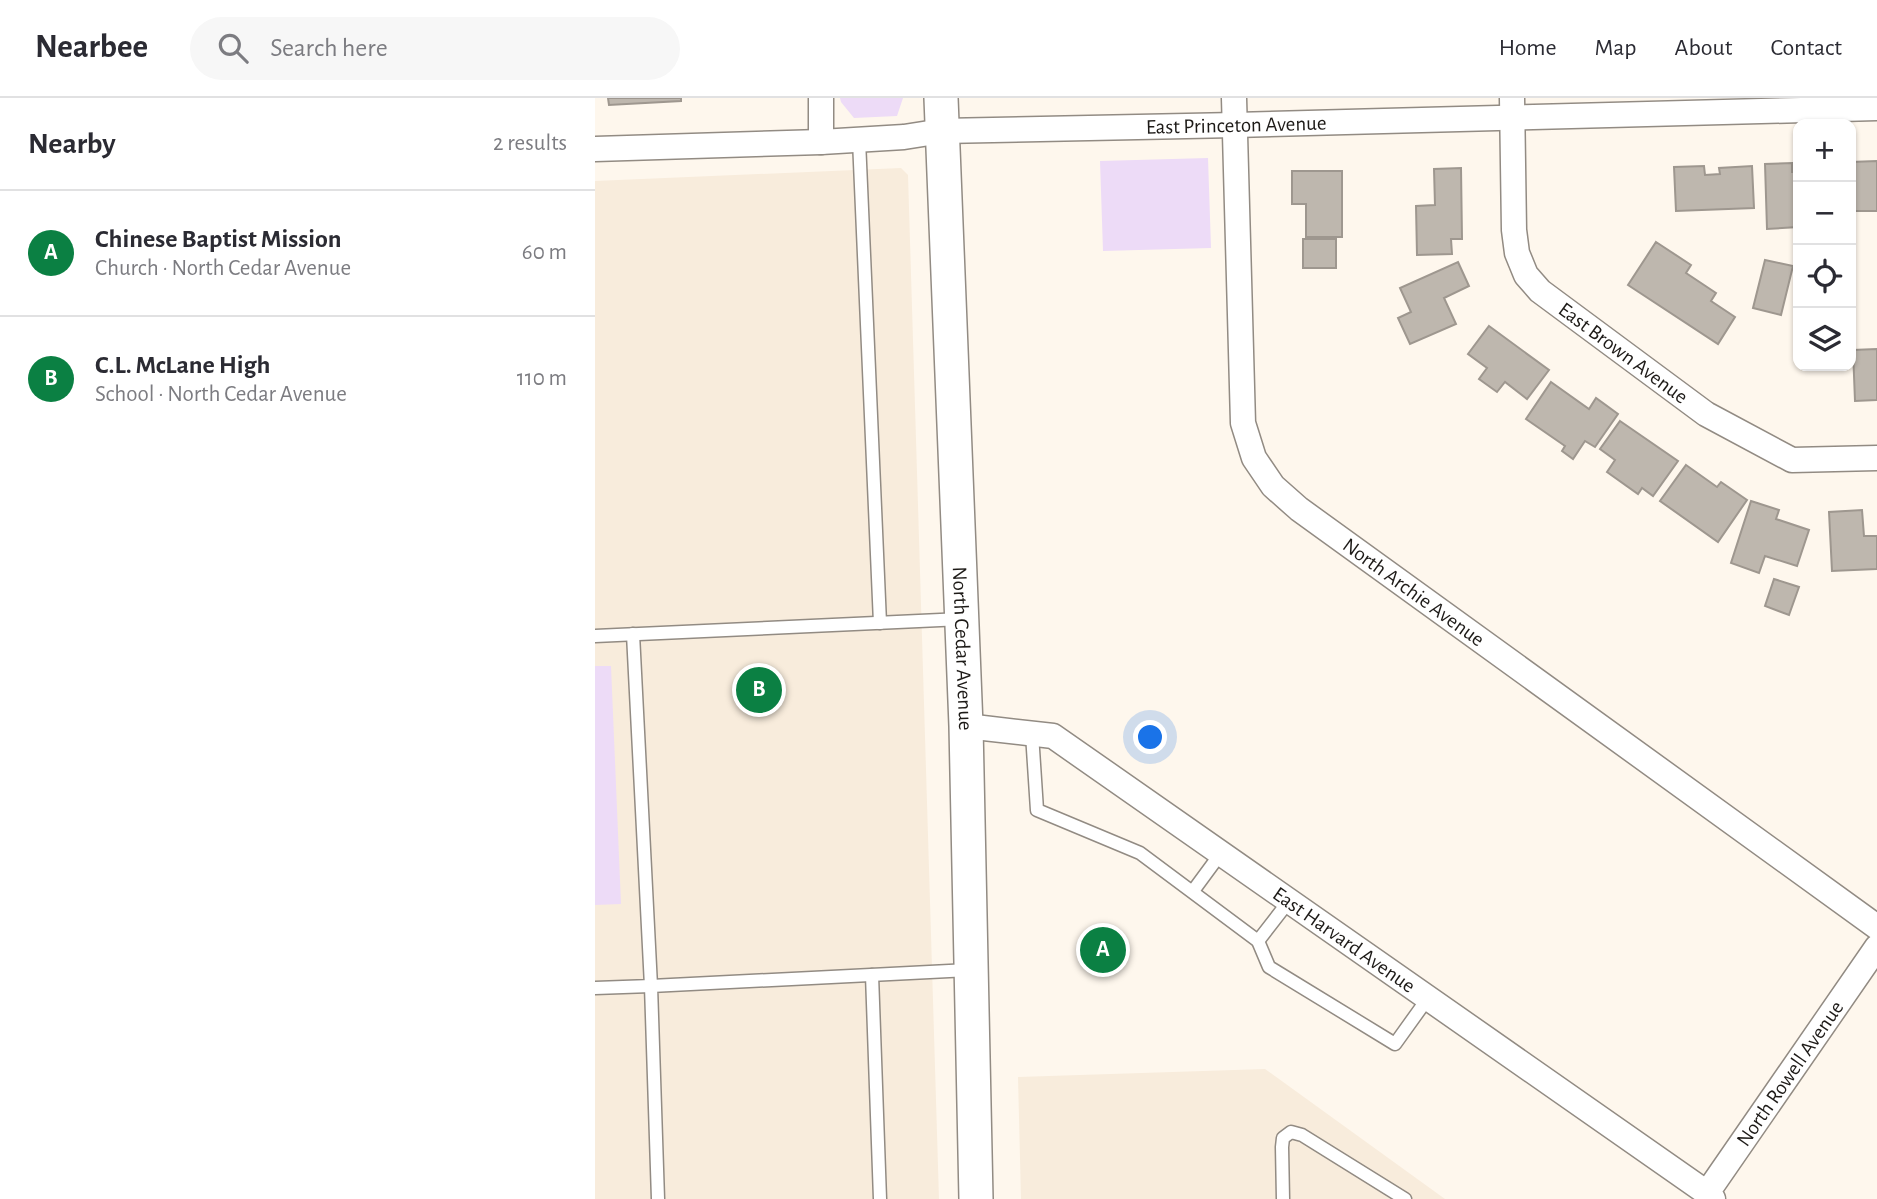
<!DOCTYPE html>
<meta charset="utf-8">
<style>
:root{--surface:#fff;--page:#f7f7f7;--text:#2b2b33;--muted:#7c7c81;--line:#e1e1e2;--accent:#0b8043}
body{margin:0;font-family:"Alegreya Sans",sans-serif;background:var(--page);color:var(--text)}
.controls{position:absolute;right:21px;top:21px;display:grid;overflow:hidden;border-radius:14px;box-shadow:0 2px 5px #0004}
.controls button{width:63px;height:63px;display:grid;place-items:center;padding:0;border:0;border-bottom:2px solid var(--line);background:var(--surface);color:var(--text);font:35px sans-serif}
.you{position:absolute;left:556px;top:640px;width:24px;height:24px;margin:-18px;border:5px solid #fff;border-radius:50%;background:#1a73e8;box-shadow:0 0 0 10px #1a73e833}
.badge{display:grid;place-items:center;width:46px;height:46px;border-radius:50%;background:var(--accent);color:#fff;font-size:23px;font-weight:700}
.pin{position:absolute;translate:-50% -50%;border:4px solid #fff;box-shadow:0 2px 7px #0006}
.list{margin:0;padding:0;list-style:none}
h2{display:flex;justify-content:space-between;align-items:center;height:91px;margin:0;padding:0 28px;font-size:30px}
h2 small{font-size:23px;font-weight:400;color:var(--muted)}
.list li{display:grid;grid-template-columns:46px 1fr auto;gap:21px;align-items:center;box-sizing:border-box;height:126px;padding:0 28px;border-top:2px solid var(--line)}
.list b{display:block;font-size:26px;white-space:nowrap}
.list p{margin:0;font-size:23px;white-space:nowrap;color:var(--muted)}
.list em{font-size:23px;font-style:normal;color:var(--muted)}
.icon{flex:none;width:38px;height:38px;fill:none;stroke:currentColor;stroke-width:2;stroke-linecap:round;stroke-linejoin:round}
.map{position:relative;flex:none;width:1282px;height:1101px;overflow:hidden}
header{display:flex;align-items:center;gap:42px;box-sizing:border-box;height:98px;padding:0 35px;background:var(--surface);border-bottom:2px solid var(--line)}
header strong{font-size:33px}
nav{display:flex;gap:38px;margin-inline-start:auto;font-size:24px}
.search{width:490px;height:63px;background:var(--page);display:flex;align-items:center;gap:18px;box-sizing:border-box;padding:0 24px;border-radius:38px;color:var(--muted);font-size:26px}
main{display:flex}
aside{flex:1;background:var(--surface)}
.map>svg:first-child{display:block}
</style>
<header>
<strong>Nearbee</strong>
<div class="search"><svg class="icon" aria-label="search" viewBox="0 0 24 24"><circle cx="10" cy="10" r="6"/><path d="M15 15l6 6"/></svg>Search here</div>
<nav><a>Home</a><a>Map</a><a>About</a><a>Contact</a></nav>
</header>
<main>
<aside>
<h2>Nearby<small>2 results</small></h2>
<ul class="list">
<li><span class="badge">A</span><div><b>Chinese Baptist Mission</b><p>Church · North Cedar Avenue</p></div><em>60 m</em></li>
<li><span class="badge">B</span><div><b>C.L. McLane High</b><p>School · North Cedar Avenue</p></div><em>110 m</em></li>
</ul>
</aside>
<div class="map">
<svg width="1282" height="1101" viewBox="0 0 1282 1101">
<rect width="100%" height="100%" fill="#fef7ed"/>
<!-- built -->
<g fill="#f8ecdc">
<path d="M306,70L313,77L344,1101H0V83Z"/>
<path d="M670,971L850,1101H426L423,979Z"/>
</g>
<!-- green -->
<g fill="#eddbf7">
<path d="M245,0H308L302,18L259,20L246,4Z"/>
<path d="M613,60L616,150L508,153L505,63Z"/>
<path d="M0,568H16L26,806L0,807Z"/>
</g>
<!-- building -->
<g fill="#beb7ae" stroke="#9e978f" stroke-width="2">
<path d="M13,0H86V3L14,7Z"/>
<path d="M1282,63V113H1256V64Z"/>
<path d="M1197,65V74H1203V129L1172,131L1170,66Z"/>
<path d="M1109,68L1110,77L1125,76L1124,70L1157,68L1159,110L1081,113L1079,69Z"/>
<path d="M866,70L867,141H856L857,156L822,157L821,108L840,107L839,71Z"/>
<path d="M697,73H747V139H711V106H697Z"/>
<rect x="708" y="141" width="33" height="29"/>
<path d="M1061,144L1096,167L1091,175L1121,195L1116,203L1140,219L1123,246L1033,187Z"/>
<path d="M1170,162L1198,168L1186,217L1158,210Z"/>
<path d="M863,164L874,188L849,200L861,226L815,246L803,220L816,214L805,190Z"/>
<path d="M894,228L954,272L932,301L910,284L902,294L884,281L892,270L873,256Z"/>
<path d="M1282,251V302L1260,303L1258,252Z"/>
<path d="M956,284L994,311L1001,300L1023,316L1000,349L990,343L978,361L967,353L970,348L931,321Z"/>
<path d="M1025,323L1083,363L1058,398L1047,390L1043,396L1012,374L1020,362L1005,351Z"/>
<path d="M1091,367L1122,389L1126,384L1152,402L1123,444L1065,403Z"/>
<path d="M1156,403L1184,412L1181,421L1214,432L1202,468L1170,458L1164,475L1136,465Z"/>
<path d="M1267,412L1269,438H1282V471L1237,473L1234,414Z"/>
<path d="M1179,481L1204,489L1194,517L1170,508Z"/>
</g>
<g fill="none" stroke-linecap="round" stroke-linejoin="round">
<!-- lane casing -->
<g stroke="#928b83" stroke-width="15">
<g id="lane">
<path d="M264,42L285,525"/>
<path d="M0,538L367,521"/>
<path d="M437,636L442,712L545,755L663,843L674,869L800,946L833,900"/>
<path d="M598,793L626,755"/>
<path d="M663,843L694,803"/>
<path d="M277,877L285,1101"/>
<path d="M0,890L56,888L38,536"/>
<path d="M63,1101L56,888L374,872"/>
<path d="M688,1101L687,1049L688,1040L696,1034L707,1037L810,1101"/>
</g>
</g>
<!-- street casing -->
<g stroke="#928b83" stroke-width="27">
<g id="street">
<path d="M226,0V44"/>
<path id="s1" d="M639,0L648,325L659,360L678,388L704,411L1282,829"/>
<path id="s2" d="M917,0L919,132L922,155L931,177L945,193L1111,316L1197,362L1282,360"/>
<path id="s3" d="M0,51L226,44L309,39L347,33L640,27L1282,10"/>
<path id="s4" d="M371,628L458,638L1112,1095"/>
<path id="s5" d="M1118,1101L1112,1095L1282,849"/>
</g>
</g>
<!-- secondary casing -->
<g stroke="#928b83" stroke-width="36">
<g id="secondary">
<path id="s6" d="M346,0L371,628L381,1101"/>
</g>
</g>
<!-- lane -->
<use href="#lane" stroke="#fff" stroke-width="12"/>
<!-- street -->
<use href="#street" stroke="#fff" stroke-width="24"/>
<!-- secondary -->
<use href="#secondary" stroke="#fff" stroke-width="33"/>
</g>
<g text-anchor="middle" stroke-width="5" stroke-linejoin="round" paint-order="stroke">
<!-- street labels -->
<g font-size="21" fill="#1d1a17" stroke="#fff">
<text dy="7" stroke="none"><textPath href="#s3" startOffset="642">East Princeton Avenue</textPath></text>
<text dy="7" stroke="none"><textPath href="#s2" startOffset="304">East Brown Avenue</textPath></text>
<text dy="7" stroke="none"><textPath href="#s1" startOffset="572">North Archie Avenue</textPath></text>
<text dy="7" stroke="none"><textPath href="#s6" startOffset="551">North Cedar Avenue</textPath></text>
<text dy="7" stroke="none"><textPath href="#s4" startOffset="443">East Harvard Avenue</textPath></text>
<text dy="7" stroke="none"><textPath href="#s5" startOffset="154">North Rowell Avenue</textPath></text>
</g>
</g>
</svg>
<div class="controls">
<button>+</button>
<button>−</button>
<button><svg class="icon" aria-label="locate" viewBox="0 0 24 24"><circle cx="12" cy="12" r="6"/><path d="M12 2v4M12 18v4M2 12h4M18 12h4"/></svg></button>
<button><svg class="icon" aria-label="layers" viewBox="0 0 24 24"><path d="M12 4l9 5-9 5-9-5zM3 14l9 5 9-5"/></svg></button>
</div>
<div class="you"></div>
<div class="pin badge" style="left:508px;top:852px">A</div>
<div class="pin badge" style="left:164px;top:592px">B</div>
</div>
</main>
